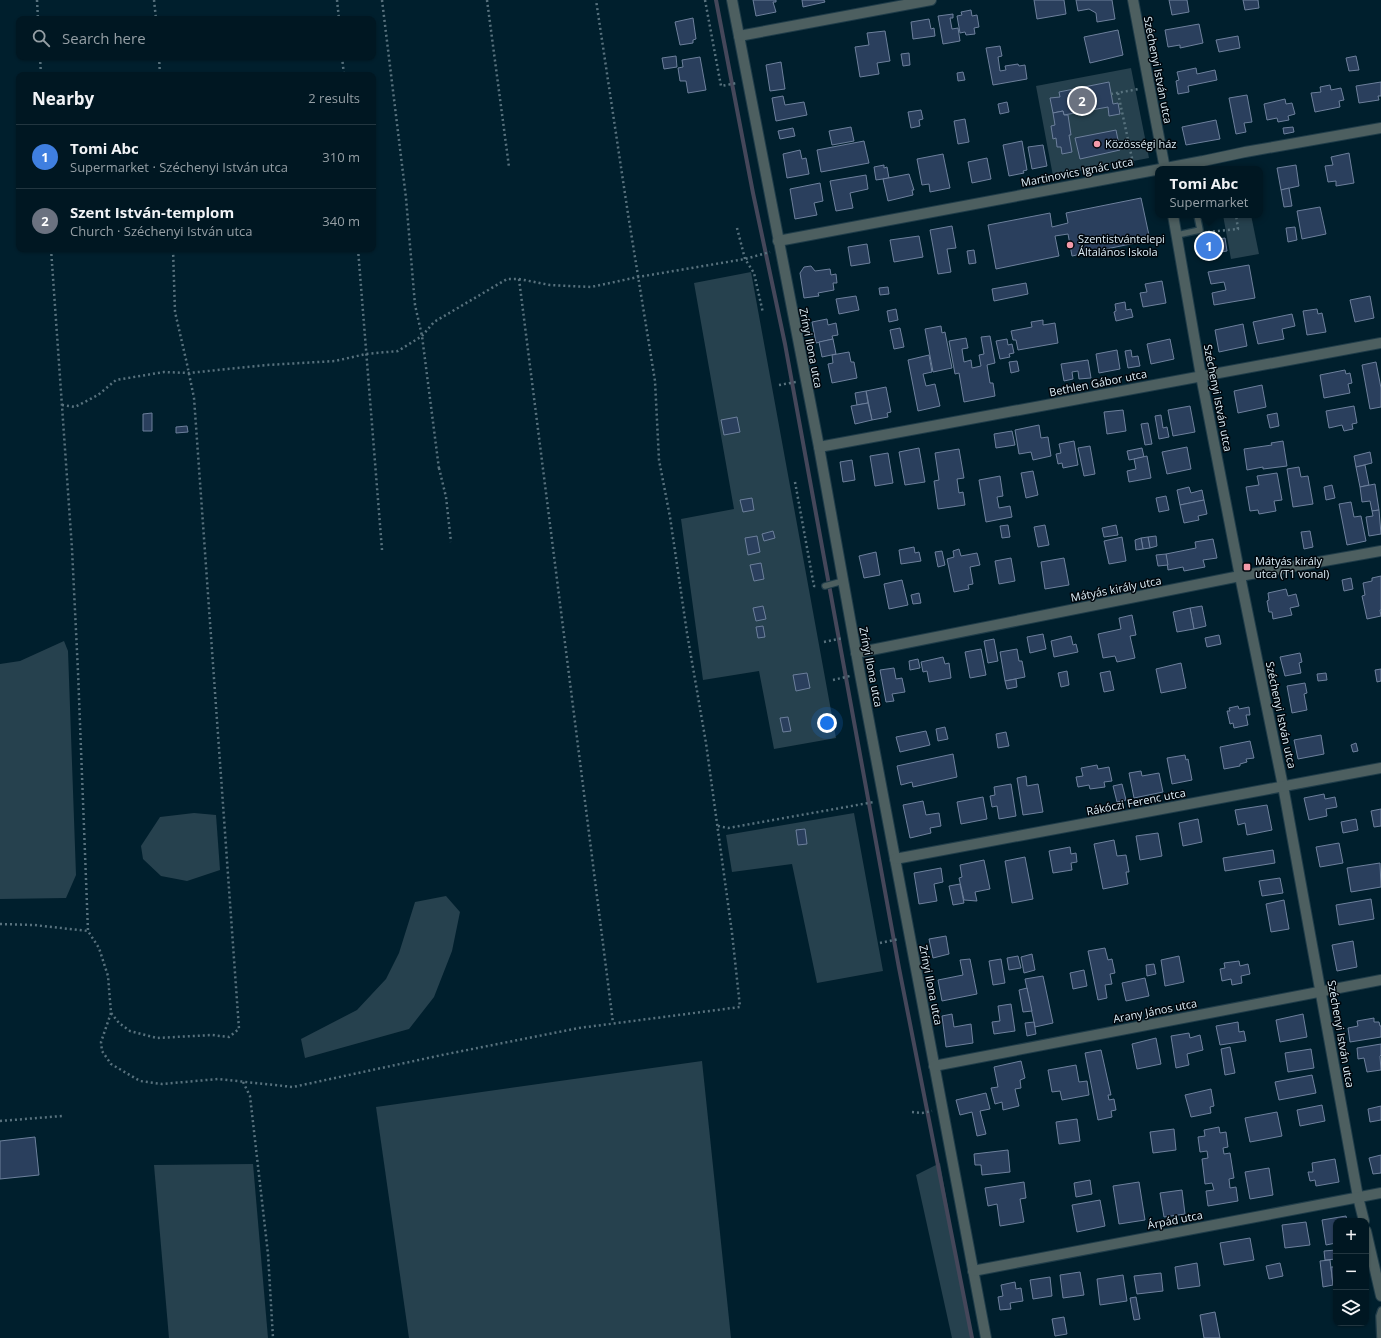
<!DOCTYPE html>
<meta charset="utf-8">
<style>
:root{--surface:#001722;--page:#0e242f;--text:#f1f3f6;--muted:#959fa5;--line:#223640;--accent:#f39aa9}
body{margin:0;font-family:"Open Sans",sans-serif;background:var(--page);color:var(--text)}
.controls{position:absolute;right:12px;bottom:12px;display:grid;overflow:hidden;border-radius:8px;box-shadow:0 1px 3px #0004}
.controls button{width:36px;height:36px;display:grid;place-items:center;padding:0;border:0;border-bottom:1px solid var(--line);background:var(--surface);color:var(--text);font:20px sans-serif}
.you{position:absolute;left:827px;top:723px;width:14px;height:14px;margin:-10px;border:3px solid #fff;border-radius:50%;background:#1a73e8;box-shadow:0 0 0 6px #1a73e833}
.badge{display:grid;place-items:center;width:26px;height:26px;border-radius:50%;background:var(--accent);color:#fff;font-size:13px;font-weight:700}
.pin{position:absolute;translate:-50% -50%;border:2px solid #fff;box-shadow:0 1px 4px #0006}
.popup{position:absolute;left:1155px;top:166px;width:108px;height:52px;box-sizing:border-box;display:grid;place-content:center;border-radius:8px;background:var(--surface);filter:drop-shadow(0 1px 3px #0005);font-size:13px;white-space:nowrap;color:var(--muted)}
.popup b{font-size:15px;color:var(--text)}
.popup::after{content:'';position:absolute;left:50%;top:100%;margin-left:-8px;border:8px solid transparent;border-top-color:var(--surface)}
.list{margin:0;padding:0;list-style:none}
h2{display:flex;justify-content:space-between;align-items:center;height:52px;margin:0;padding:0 16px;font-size:17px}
h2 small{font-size:13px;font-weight:400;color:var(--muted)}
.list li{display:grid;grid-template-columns:26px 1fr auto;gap:12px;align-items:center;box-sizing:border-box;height:64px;padding:0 16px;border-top:1px solid var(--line)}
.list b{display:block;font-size:15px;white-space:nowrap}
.list p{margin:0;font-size:13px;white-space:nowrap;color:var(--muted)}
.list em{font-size:13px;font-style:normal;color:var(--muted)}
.icon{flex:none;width:22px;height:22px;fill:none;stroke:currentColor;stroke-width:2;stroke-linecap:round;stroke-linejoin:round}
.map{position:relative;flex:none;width:1381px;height:1338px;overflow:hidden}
.search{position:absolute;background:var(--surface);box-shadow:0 1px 3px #0004;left:16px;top:16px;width:360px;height:44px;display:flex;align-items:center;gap:10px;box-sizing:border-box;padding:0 14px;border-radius:8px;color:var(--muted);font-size:15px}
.panel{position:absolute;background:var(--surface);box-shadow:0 1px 3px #0004;left:16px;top:72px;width:360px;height:180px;border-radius:8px}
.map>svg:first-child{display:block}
</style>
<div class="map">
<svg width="1381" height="1338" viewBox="0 0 1381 1338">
<rect width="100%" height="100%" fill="#001f2d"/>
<!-- green -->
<g fill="#26414e">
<path d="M1131,68L1149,158L1053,176L1036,86Z"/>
<path d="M1223,215H1251L1259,254L1231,259Z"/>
<path d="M751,272L836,738L774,749L759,671L703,680L681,519L734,509L694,283Z"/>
<path d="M64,641L68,651L76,875L66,898L0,899V664L20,661Z"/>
<path d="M194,813L216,815L220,870L187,881L161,876L143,859L141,846L160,817Z"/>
<path d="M854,813L883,971L817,983L792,864L732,872L726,835Z"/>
<path d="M446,896L460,912L452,951L434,997L409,1029L305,1058L301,1039L357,1010L386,979L399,953L415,902Z"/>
<path d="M702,1061L731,1338H409L376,1107Z"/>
<path d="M940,1163L971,1338H952L916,1175Z"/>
<path d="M253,1164L268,1338H169L154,1165Z"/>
</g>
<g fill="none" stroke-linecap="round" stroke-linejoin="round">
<!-- stream -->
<path stroke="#45475a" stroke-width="4" d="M716,0L753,193L785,344L899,968L972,1338"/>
</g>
<!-- building -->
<g fill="#2a3f5d" stroke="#6d809c">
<path d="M753,0H776V2H773L776,12L756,16Z"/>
<path d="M802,0H824L825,2L803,7Z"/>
<path d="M1034,0H1064L1066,14L1037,19Z"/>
<path d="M1076,0H1112L1115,19L1097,22L1096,13L1089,9L1078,11Z"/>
<path d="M1169,0H1187L1189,12L1172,15Z"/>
<path d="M1243,0H1258L1259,8L1245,10Z"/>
<path d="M971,10L972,16L977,15L979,27L974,28L975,34L966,35L965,32L960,33L957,16L962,15L961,12Z"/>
<path d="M953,14V18H950L952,29L958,28L960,41L943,44L938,16Z"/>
<path d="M693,18L696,39L693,40V43L680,45L675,22Z"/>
<path d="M929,19L931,29L934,28L935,36L913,39L911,22Z"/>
<path d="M1199,24L1203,43L1180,48V45L1168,47L1165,30Z"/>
<path d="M1118,30L1123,55L1090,63L1084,37Z"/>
<path d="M885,31L890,61L877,63L879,74L860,77L855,47L869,45L867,33Z"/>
<path d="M1238,36L1240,48L1219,52L1216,40Z"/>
<path d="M1000,46L1002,56L998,57L1000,71L1006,70L1005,66L1018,64L1019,66L1025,65L1027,79L993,85L986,48Z"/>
<path d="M909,53L910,65L903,66L901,54Z"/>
<path d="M676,56L677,67L664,69L662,58Z"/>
<path d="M1356,56L1359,70L1349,71L1346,58Z"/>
<path d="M700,57L706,90L688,93L686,81H680L678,68L683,67L682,60Z"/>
<path d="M781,62L785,89L770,91L766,65Z"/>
<path d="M1196,68L1197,74L1215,70L1217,80L1188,86L1189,92L1178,94L1176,81L1179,80L1177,72Z"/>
<path d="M963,72L965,80L958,81L957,73Z"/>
<path d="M1109,82L1113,104L1118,103L1120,114L1109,116L1108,107L1064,115L1063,111L1053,113L1050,98L1060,97L1059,92Z"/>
<path d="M1381,82V96H1378L1379,100L1359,103L1356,86Z"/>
<path d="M1330,85L1331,90L1341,88L1344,100L1339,101L1340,107L1315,112L1311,93L1321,92L1320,87Z"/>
<path d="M1247,95L1252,122L1244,123L1246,132L1236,134L1229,98Z"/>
<path d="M783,96L785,105L804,102L807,115L776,121L772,98Z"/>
<path d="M1285,99L1286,104L1292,103L1295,114L1288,116L1289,120L1278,122L1277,118L1267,120L1264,104Z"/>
<path d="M1007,102L1009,112L1000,114L998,104Z"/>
<path d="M921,110L923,119L919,120L920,126L911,128L908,112Z"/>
<path d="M1063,111L1064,115H1068L1071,135H1069L1072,152L1062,154L1061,147H1057L1056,138L1053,139L1051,126L1055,125L1053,113Z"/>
<path d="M965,119L969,142L958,144L954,121Z"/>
<path d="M1216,120L1220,139L1186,145L1182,127Z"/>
<path d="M851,127L854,141L832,145L829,131Z"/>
<path d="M1293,127L1294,132L1284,134L1283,128Z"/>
<path d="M793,128L795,136L780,139L778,131Z"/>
<path d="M1116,130L1120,150L1080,159L1075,138Z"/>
<path d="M864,141L869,163L821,172L817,150Z"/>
<path d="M1022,141L1027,170L1023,171L1024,173L1009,176L1003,145Z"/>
<path d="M1043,145L1047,166L1032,169L1028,147Z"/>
<path d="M800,150L802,159L806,158L809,174L787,178L783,154Z"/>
<path d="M1349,153L1354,183L1336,186V181L1328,182L1325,166L1333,165L1331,157Z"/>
<path d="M943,154L950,188L930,192L929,184L922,185L917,159Z"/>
<path d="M987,158L991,179L972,183L968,162Z"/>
<path d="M884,165V168L887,167L889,178L876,180L874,167Z"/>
<path d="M1296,165L1299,186L1281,190L1277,168Z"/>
<path d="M909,174L914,190H912L913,195L888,201L883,179Z"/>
<path d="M866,175L868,189L850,193L853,208L836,211L830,181Z"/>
<path d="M820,183L823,201L814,203L817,215L795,219L790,189Z"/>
<path d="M1289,188L1292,206L1284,207L1281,190Z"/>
<path d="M1141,198L1150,240L1072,256L1068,234L1055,236L1059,256L996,269L988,225L1050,213L1052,227L1068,223L1066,213Z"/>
<path d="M1320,207L1326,234L1302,239L1297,211Z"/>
<path d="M952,226L956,248L947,249L951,272L938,274L930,230Z"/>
<path d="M1295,227L1297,240L1288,242L1286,228Z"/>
<path d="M919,236L923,257L894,262L890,240Z"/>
<path d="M1225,238L1227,251L1202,255L1199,242Z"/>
<path d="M867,244L870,263L851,266L848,247Z"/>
<path d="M974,250L976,263L969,264L967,251Z"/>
<path d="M1249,265L1255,298L1214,305L1212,293L1226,290L1224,282L1211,284L1208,272Z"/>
<path d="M811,266L815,271L830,269L831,275L836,274L837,283H833L834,290L818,293L819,296L804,298L800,273L804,267Z"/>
<path d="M1162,281L1166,303L1143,307L1140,293L1147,292L1145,284Z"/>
<path d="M1026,283L1028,294L994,301L992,289Z"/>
<path d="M888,287L889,294L880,295L879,288Z"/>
<path d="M856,296L859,310L839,314L836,299Z"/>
<path d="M1370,296L1374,318L1355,322L1350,300Z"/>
<path d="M1125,302L1126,310L1131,309L1133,317L1116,321L1114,312L1116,311L1115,304Z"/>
<path d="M896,309L898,320L889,322L887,311Z"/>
<path d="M1317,309L1318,314L1322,313L1326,332L1307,335L1303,311Z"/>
<path d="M1292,314L1295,326L1282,329L1284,339L1258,344L1253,322Z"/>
<path d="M827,319L828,325L836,323L838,335L832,336L833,339L816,343L812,322Z"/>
<path d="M1043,320V325L1055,323L1058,343L1018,350L1016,340H1013L1011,331L1032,327L1031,322Z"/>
<path d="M1243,324L1247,346L1219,352L1215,330Z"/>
<path d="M941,326L942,333L945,332L952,368L933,372L925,329Z"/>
<path d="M900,328L904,347L894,349L890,330Z"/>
<path d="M990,336L995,363L987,365L990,383H993L995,396L964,402L959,373L955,374L949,341L966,338L968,348L962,349L964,362L971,360L972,368L981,366L979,355L984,354L981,337Z"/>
<path d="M833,339L836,354L822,357L819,342Z"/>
<path d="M1007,339L1008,345L1012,344L1014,353L1009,354L1010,357L1000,359L996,341Z"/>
<path d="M1170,339L1174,359L1151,364L1147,344Z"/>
<path d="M1117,350L1120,369L1099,373L1096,354Z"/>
<path d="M1131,350L1132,357L1138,356L1140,366L1128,368L1125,351Z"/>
<path d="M849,352L851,362H854L857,378L832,383L828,364L833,363L832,355Z"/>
<path d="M929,355L932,372L923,374L926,386L935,384L940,406L918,411L908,360Z"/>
<path d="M1088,360L1091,378L1079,379L1078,371L1072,372L1073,379L1064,381L1061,364Z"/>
<path d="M1017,361L1019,371L1011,373L1009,362Z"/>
<path d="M1376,362L1381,388V407L1370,409L1362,365Z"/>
<path d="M1345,370L1346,374L1350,373L1352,383L1348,384L1350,393L1324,398L1320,375Z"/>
<path d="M1262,385L1266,407L1238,413L1234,391Z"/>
<path d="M886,387L891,412L887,413L888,417L872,420L866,391Z"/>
<path d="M866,391L868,403L857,405L855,393Z"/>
<path d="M868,403L872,420L855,424L851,406Z"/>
<path d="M1190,406L1195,432L1173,436L1168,410Z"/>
<path d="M1354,406L1357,423L1352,424L1353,429L1344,431L1342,425L1329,428L1326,411Z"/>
<path d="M1123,410L1126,431L1107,434L1104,412Z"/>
<path d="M152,413V431H143V414Z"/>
<path d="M1277,413L1279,426L1270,428L1267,415Z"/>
<path d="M1161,415L1163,428L1167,427L1169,437L1159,439L1155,416Z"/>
<path d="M737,417L740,432L724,435L721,420Z"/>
<path d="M1148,423L1152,444L1145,445L1141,424Z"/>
<path d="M1039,425L1041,438L1048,437L1051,456L1033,460L1031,452L1019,454L1015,430Z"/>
<path d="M187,426L188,432L176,433V427Z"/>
<path d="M1012,431L1015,445L996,448L994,434Z"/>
<path d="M1074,441L1078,465L1063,468L1062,463L1058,464L1056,454L1061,453L1059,444Z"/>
<path d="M1283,441L1287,466L1263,469V467L1247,470L1244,449L1272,445L1271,443Z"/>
<path d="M1090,446L1095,474L1084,476L1078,448Z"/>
<path d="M1187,447L1191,469L1167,474L1162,452Z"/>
<path d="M919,448L925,482L905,485L899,452Z"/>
<path d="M1142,448L1144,457L1129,460L1127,451Z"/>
<path d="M959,449L964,478L957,479L959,493L963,492L965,505L938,509L934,481L939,480L935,453Z"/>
<path d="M1370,452L1372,463L1356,467L1354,456Z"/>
<path d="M888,453L893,483L875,486L870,456Z"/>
<path d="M1147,456L1151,478L1129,482L1127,471L1136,469L1134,459Z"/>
<path d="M852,460L855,480L843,482L840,462Z"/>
<path d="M1365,465L1369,485L1360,487L1356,467Z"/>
<path d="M1299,467L1301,477L1308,476L1313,504L1293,507L1287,469Z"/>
<path d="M1033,471L1038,495L1026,498L1021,473Z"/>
<path d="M1277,473L1282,500L1274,501L1276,511L1259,514L1258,510L1250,511L1246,487L1259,485L1257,476Z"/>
<path d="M1000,476L1003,496L997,497L999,508L1010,506L1012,517L986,522L979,480Z"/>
<path d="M1375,484L1379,510L1372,511L1370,501L1362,502L1360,487Z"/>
<path d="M1332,485L1335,498L1326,500L1324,487Z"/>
<path d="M1189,487L1191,493L1202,490L1204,500L1180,505L1177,490Z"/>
<path d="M1166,496L1169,510L1159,512L1156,498Z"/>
<path d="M752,498L754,510L743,512L740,500Z"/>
<path d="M1204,500L1207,514L1198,516L1199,520L1184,523L1180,505Z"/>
<path d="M1351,502L1354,517L1361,516L1366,541L1347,545L1339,504Z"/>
<path d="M1379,510L1381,534L1369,536L1366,517L1373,516L1372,511Z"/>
<path d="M1008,525L1010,537L1002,538L1000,526Z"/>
<path d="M1045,525L1049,545L1038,547L1034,527Z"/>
<path d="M1116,525L1118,535L1104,537L1102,528Z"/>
<path d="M773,531L775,538L764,541L762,534Z"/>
<path d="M1310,531L1313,547L1304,549L1301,532Z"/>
<path d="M757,536L760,552L748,555L745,538Z"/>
<path d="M1156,536L1157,546L1150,548L1148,537Z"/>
<path d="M1122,537L1126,561L1109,564L1104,541Z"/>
<path d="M1148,537L1150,548L1143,549L1141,538Z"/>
<path d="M1141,538L1143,549L1136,550L1135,540Z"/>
<path d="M1213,539L1217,558L1203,560L1205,567L1184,571L1183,567L1168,570L1166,554L1196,548L1195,542Z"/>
<path d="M914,547L915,553L919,552L921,561L901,564L899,550Z"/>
<path d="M959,549L961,556L977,553L980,565L970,567L973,584L968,585L969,589L954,592L947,559L954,557L953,551Z"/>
<path d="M942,551L945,565L938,567L935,552Z"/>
<path d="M876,552L880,575L864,578L859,556Z"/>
<path d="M1166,554L1168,565L1158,566L1156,555Z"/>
<path d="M1011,558L1015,581L999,584L995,561Z"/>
<path d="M1064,558L1069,585L1045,589L1041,562Z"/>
<path d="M761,563L764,579L754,581L750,565Z"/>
<path d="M1381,576V610H1380L1381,616L1367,619L1362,596L1365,595L1363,583L1372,581V578Z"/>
<path d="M1351,578L1353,589L1344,591L1342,580Z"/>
<path d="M902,580L908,605L889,609L884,584Z"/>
<path d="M1286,589L1288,596L1296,594L1299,606L1290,608L1292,615L1273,619L1272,612H1269L1267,601L1269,600L1268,593Z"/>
<path d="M919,593L921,603L913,604L911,595Z"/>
<path d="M763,606L766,619L756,621L753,608Z"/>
<path d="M1202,606L1206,626L1194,629L1190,608Z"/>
<path d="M1190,608L1194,629L1177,632L1173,612Z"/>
<path d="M1132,615L1136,635L1130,636L1135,658L1117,662L1115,656L1103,658L1098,634L1121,629L1119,618Z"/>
<path d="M763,626L765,637L758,638L756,627Z"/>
<path d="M1043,634L1046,649L1030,653L1027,637Z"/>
<path d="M1219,635L1221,644L1207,647L1205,638Z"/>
<path d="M1071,636L1073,645L1076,644L1078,652L1054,657L1051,641Z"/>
<path d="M994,639L998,661L988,663L984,641Z"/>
<path d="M981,649L986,675L970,678L965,652Z"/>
<path d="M1017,649L1019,661H1022L1025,677L1005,681L1000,652Z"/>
<path d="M1300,653L1302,662L1299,663L1301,673L1285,676L1280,657Z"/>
<path d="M943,657L945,664L949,663L951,678L929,682L927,671L923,672L921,662Z"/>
<path d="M918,659L920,668L910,670L909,661Z"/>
<path d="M1181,663L1186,688L1161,693L1156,669Z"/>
<path d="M894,668L896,679L902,678L905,692L892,694L894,701L886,702L880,670Z"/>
<path d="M1381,669V681L1377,682L1375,670Z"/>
<path d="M1067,671L1069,685L1061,687L1058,673Z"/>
<path d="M1110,671L1114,690L1104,692L1100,673Z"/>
<path d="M807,673L810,688L796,691L793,675Z"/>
<path d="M1326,673L1327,680L1318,681L1317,674Z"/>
<path d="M1016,679L1017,687L1007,689L1005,681Z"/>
<path d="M1305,683L1307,693L1304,694L1307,710L1292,713L1287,686Z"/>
<path d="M1238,706L1239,709L1249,707L1250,715H1246L1248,725L1234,728L1233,723L1230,724L1227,711H1230L1229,708Z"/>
<path d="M788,717L791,731L783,732L780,718Z"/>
<path d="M945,727L948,739L938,741L936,729Z"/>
<path d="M926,731L930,745L900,752L896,737Z"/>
<path d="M1006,732L1009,746L998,748L996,734Z"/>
<path d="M1321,735L1324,754L1298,759L1294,740Z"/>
<path d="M1250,741L1254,758L1246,759L1247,762L1240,764V766L1224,769L1220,747Z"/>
<path d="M1356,743L1358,751L1353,752L1351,745Z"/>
<path d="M953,754L957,777L913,787L912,782L901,785L897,766Z"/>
<path d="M1185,755L1186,760L1188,759L1192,780L1172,784L1167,758Z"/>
<path d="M1097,765L1098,769L1109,767L1112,781L1104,782L1105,787L1090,789L1089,785L1078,787L1076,777L1083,776L1081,768Z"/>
<path d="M1141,771L1142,776L1159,773L1163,792L1134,798L1129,773Z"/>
<path d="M1026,776L1027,786L1038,784L1043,812L1023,815L1017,778Z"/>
<path d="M1011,784L1016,816L999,819L997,806L992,807L990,796L995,795L994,787Z"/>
<path d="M1122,784L1126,800L1117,802L1113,786Z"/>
<path d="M1324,794L1325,799L1335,797L1337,807L1326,809L1327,816L1309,820L1304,798Z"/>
<path d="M983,797L987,819L961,824L957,802Z"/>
<path d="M923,801L926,815L939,813L941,826L930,828L931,833L910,838L903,805Z"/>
<path d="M1267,805L1272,830L1247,835L1245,823L1238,825L1235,810Z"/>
<path d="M1381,809V826L1374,827L1371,811Z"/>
<path d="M1198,819L1202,842L1183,846L1179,823Z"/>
<path d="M1356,819L1358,830L1343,833L1341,822Z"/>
<path d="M805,829L807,844L798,845L796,830Z"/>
<path d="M1158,833L1162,856L1140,860L1136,836Z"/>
<path d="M1114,840L1117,856L1126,855L1129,872H1126L1128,884L1103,889L1094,844Z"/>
<path d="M1339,843L1343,863L1320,867L1316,847Z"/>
<path d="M1070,847L1071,854L1076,853L1077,862L1071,863L1072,870L1053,873L1049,851Z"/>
<path d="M1273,850L1275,863L1225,871L1223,858Z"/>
<path d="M1025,857L1033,899L1012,903L1005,861Z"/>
<path d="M984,860L990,889L975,892L977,901L964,900L959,878L962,877L960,865Z"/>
<path d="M1380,863L1381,887L1351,892L1347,868Z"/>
<path d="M941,868L943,882L934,884L937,901L919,904L914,873Z"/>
<path d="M1280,878L1283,893L1262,896L1259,881Z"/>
<path d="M960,884L964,903L953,905L949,886Z"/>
<path d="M1371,899L1374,919L1339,925L1336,905Z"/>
<path d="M1284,900L1289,929L1271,932L1266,904Z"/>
<path d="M946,936L949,954L933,958L929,939Z"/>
<path d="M1353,941L1357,967L1337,971L1332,945Z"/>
<path d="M1105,948L1108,960L1112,959L1115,973L1110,974L1112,984L1105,985L1107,998L1098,1000L1088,951Z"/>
<path d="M1032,954L1035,970L1024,973L1021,957Z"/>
<path d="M1018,956L1021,968L1009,970L1007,958Z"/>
<path d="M1179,956L1184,982L1165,986L1161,960Z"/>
<path d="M970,959L977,994L942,1001L938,980L963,975L960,960Z"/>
<path d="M1001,959L1005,983L993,985L989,961Z"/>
<path d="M1239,961L1240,966L1248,964L1250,974L1241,976L1242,983L1232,985L1231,979L1222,981L1220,969L1225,968L1224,963Z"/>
<path d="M1154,964L1156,974L1147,976L1146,965Z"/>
<path d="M1084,970L1087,986L1073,989L1070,973Z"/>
<path d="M1043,976L1053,1023L1035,1027L1025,979Z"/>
<path d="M1145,978L1149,996L1126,1001L1122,983Z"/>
<path d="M1027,988L1032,1011L1023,1012L1019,990Z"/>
<path d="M1011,1004L1015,1031L994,1034L992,1022L1000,1021L998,1006Z"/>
<path d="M952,1014L954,1027L971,1024L973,1043L946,1047L942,1016Z"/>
<path d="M1303,1014L1307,1037L1280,1042L1276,1020Z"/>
<path d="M1374,1018V1022H1379L1380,1026H1381V1037L1350,1042L1348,1028L1358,1026L1357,1021Z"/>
<path d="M1034,1022L1036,1034L1027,1036L1025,1023Z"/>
<path d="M1238,1022L1239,1032L1244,1031L1246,1041L1220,1045L1216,1026Z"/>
<path d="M1189,1033L1190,1038L1200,1035L1203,1050L1187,1054L1189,1065L1176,1068L1171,1036Z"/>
<path d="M1156,1038L1161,1064L1137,1069L1132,1044Z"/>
<path d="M1381,1044V1055L1380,1056L1381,1070L1367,1072L1364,1058L1358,1059L1357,1048Z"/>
<path d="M1230,1047L1235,1073L1225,1075L1221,1049Z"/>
<path d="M1311,1049L1314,1068L1288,1072L1285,1053Z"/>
<path d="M1101,1050L1111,1095H1108L1109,1100L1114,1099L1116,1110L1111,1111L1112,1117L1098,1120L1085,1053Z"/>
<path d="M1021,1061L1025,1078L1020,1080L1021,1088L1015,1089L1019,1106L1003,1110L1002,1102L995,1104L991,1088L998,1087L994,1067Z"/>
<path d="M1076,1065L1079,1082L1087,1081L1089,1095L1062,1100L1060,1091L1052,1092L1048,1070Z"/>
<path d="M1312,1075L1316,1093L1279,1100L1275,1082Z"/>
<path d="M1211,1089L1214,1106L1210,1107L1211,1113L1191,1117L1185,1095Z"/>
<path d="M986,1093L990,1109L980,1111L986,1134L977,1136L972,1112L960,1115L956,1100Z"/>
<path d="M1322,1105L1325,1121L1300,1126L1297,1110Z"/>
<path d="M1381,1106V1120L1370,1122L1368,1109Z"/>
<path d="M1277,1112L1282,1136L1250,1142L1245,1118Z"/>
<path d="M1077,1119L1080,1141L1059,1144L1056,1122Z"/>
<path d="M1219,1127L1220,1133L1226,1132L1228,1147L1223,1148L1224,1154L1230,1153L1234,1178L1229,1179L1230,1188L1236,1187L1238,1201L1208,1206L1206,1191L1214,1190L1212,1183L1205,1184L1202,1159L1208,1158L1207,1151L1200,1152L1198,1137L1205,1136L1204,1130Z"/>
<path d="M1174,1129L1176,1150L1153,1153L1150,1132Z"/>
<path d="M35,1137L39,1175L0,1179V1141Z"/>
<path d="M1008,1150L1010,1172L982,1175L981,1165H975L974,1154Z"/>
<path d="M1381,1155V1173L1373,1174L1369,1158Z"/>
<path d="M1335,1159L1339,1182L1316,1186L1315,1180L1310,1181L1308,1172H1313L1312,1163Z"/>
<path d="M1269,1168L1273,1195L1250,1199L1245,1172Z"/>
<path d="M1090,1180L1092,1194L1076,1197L1074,1183Z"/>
<path d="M1024,1182L1026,1198L1020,1199L1024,1222L1000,1226L997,1204L988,1206L985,1188Z"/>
<path d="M1139,1182L1145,1220L1119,1224L1113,1186Z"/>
<path d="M1182,1190L1185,1214L1164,1217L1160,1193Z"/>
<path d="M1100,1200L1105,1226L1077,1232L1072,1205Z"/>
<path d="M1346,1216L1347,1221H1336V1243L1326,1245L1322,1220Z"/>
<path d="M1306,1222L1310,1245L1285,1248L1282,1225Z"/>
<path d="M1250,1238L1254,1260L1224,1265L1220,1243Z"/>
<path d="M1336,1250V1259L1325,1260L1324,1251Z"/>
<path d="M1330,1260L1333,1285L1323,1287L1320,1261Z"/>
<path d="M1197,1263L1200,1286L1178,1289L1175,1267Z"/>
<path d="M1280,1263L1283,1276L1269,1279L1266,1266Z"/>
<path d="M1331,1267H1336V1285H1333Z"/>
<path d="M1080,1272L1084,1295L1063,1298L1060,1275Z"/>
<path d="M1161,1273L1163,1291L1137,1294L1134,1276Z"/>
<path d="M1123,1275L1127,1301L1100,1305L1097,1279Z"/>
<path d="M1050,1277L1052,1296L1033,1299L1030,1280Z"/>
<path d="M1015,1282L1016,1289L1021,1288L1023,1301L1010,1303L1011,1309L1000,1310L998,1297L1003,1296L1001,1285Z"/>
<path d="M1136,1297L1140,1319L1134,1320L1130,1298Z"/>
<path d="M1215,1312L1220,1338H1204L1200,1315Z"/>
<path d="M1064,1317L1067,1334L1055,1336L1052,1319Z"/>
</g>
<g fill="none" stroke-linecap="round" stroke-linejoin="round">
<!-- lane casing -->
<g stroke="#1f3c49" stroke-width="8">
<g id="lane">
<path d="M1177,235L1200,230L1197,215"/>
<path d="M825,586L843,581"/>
<path d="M1380,1338L1379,1316L1381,1310"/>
</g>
</g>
<!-- street casing -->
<g stroke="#1f3c49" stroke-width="12">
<g id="street">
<path d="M732,0L819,447L860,674L986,1338"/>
<path d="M1133,0L1165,169"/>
<path d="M739,36L931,0"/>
<path d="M1173,215L1201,376L1240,576L1283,786L1358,1197L1364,1221"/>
<path d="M778,241L1203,161L1245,152L1381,128"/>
<path d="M819,447L1381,343"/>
<path d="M856,653L1240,576L1381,551"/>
<path d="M895,859L1381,768"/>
<path d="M934,1066L1381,980"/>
<path d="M1366,1231L1381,1296"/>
<path d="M973,1271L1381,1193"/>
</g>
</g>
<!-- path -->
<g stroke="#58727e" stroke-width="2.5" stroke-dasharray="2 3" stroke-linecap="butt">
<path d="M37,0L38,19"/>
<path d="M154,0L156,19"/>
<path d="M337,0L339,19"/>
<path d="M382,0L406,198L415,305L422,336L439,469"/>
<path d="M487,0L509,167"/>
<path d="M705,0L721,86L737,83"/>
<path d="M40,57L41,75"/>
<path d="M159,57L160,75"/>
<path d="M342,57L344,75"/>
<path d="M1118,93L1133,163"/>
<path d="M1111,94L1139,89"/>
<path d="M737,228L745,259L754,273L763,313"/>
<path d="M1208,232L1238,229L1236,215"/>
<path d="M51,249L72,549L78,672L88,931L99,948L108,976L111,1013L119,1023L130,1031L157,1038L212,1035L229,1037L239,1029L194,398L187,364L175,312L173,249"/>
<path d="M358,249L382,550"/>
<path d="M519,279L613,1023"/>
<path d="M779,385L796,382"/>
<path d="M62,405L75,407L98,395L116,380L164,372L189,373L267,365L335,361L366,354L398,351L422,336L434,322L507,279H519L550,285L591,287L638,277L745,259L770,252"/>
<path d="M439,468L446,497L451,542"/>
<path d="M795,482L814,586H817"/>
<path d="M824,642L843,638"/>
<path d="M833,680L850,676"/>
<path d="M718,826L728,828L874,802"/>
<path d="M0,924L34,925L88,931"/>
<path d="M880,943L899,939"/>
<path d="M111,1013L101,1042L102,1051L111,1064L140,1081L162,1084L218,1079L293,1087L442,1055L579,1028L740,1007L732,933L706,743L687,633L670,517L659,460L655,381L628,214L596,0"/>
<path d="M243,1082L250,1096L268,1254L273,1338"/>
<path d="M912,1112L922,1113L932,1111"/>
<path d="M0,1121L62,1116"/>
</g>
<!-- lane -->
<use href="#lane" stroke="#4d5f60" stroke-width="5.5"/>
<!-- street -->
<use href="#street" stroke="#4d5f60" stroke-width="10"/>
</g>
<!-- markers -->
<g fill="#f39aa9" stroke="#00070d" stroke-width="1.5">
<circle cx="1097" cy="144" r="4"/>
<circle cx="1070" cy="245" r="4"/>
<rect x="1243" y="563" width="8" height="8" rx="2"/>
</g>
<g text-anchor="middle" stroke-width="3" stroke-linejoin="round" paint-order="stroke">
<!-- street labels -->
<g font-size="11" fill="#dceef8" stroke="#00070d">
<text transform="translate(1158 70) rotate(79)" y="4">Széchenyi István utca</text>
<text transform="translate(1077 172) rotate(-11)" y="4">Martinovics Ignác utca</text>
<text transform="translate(811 348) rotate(79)" y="4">Zrínyi Ilona utca</text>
<text transform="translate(1098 383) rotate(-11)" y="4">Bethlen Gábor utca</text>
<text transform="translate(1218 398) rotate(79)" y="4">Széchenyi István utca</text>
<text transform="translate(1116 589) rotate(-11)" y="4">Mátyás király utca</text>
<text transform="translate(871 667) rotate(79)" y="4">Zrínyi Ilona utca</text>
<text transform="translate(1281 715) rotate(78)" y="4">Széchenyi István utca</text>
<text transform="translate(1136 802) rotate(-11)" y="4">Rákóczi Ferenc utca</text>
<text transform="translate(931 985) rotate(79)" y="4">Zrínyi Ilona utca</text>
<text transform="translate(1155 1011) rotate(-11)" y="4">Arany János utca</text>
<text transform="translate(1341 1034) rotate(80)" y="4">Széchenyi István utca</text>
<text transform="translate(1175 1220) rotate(-11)" y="4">Árpád utca</text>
</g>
<!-- poi labels -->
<g font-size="11" fill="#dceef8" stroke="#00070d" text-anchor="start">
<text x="1105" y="148">Közösségi ház</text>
<text x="1078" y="243">Szentistvántelepi<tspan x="1078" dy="13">Általános Iskola</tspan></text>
<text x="1255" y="565">Mátyás király<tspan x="1255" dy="13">utca (T1 vonal)</tspan></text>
</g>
</g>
</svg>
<div class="controls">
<button>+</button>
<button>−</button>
<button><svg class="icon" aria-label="layers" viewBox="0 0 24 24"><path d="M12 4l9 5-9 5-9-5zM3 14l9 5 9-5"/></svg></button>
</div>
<div class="you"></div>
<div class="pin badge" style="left:1209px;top:246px;background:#3f7fe0">1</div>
<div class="popup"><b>Tomi Abc</b>Supermarket</div>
<div class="pin badge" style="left:1082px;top:101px;background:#6b7280">2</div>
<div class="search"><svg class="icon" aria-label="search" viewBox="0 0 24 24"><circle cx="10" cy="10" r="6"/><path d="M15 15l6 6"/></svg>Search here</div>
<section class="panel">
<h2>Nearby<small>2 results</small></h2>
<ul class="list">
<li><span class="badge" style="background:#3f7fe0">1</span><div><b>Tomi Abc</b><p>Supermarket · Széchenyi István utca</p></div><em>310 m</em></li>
<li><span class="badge" style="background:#6b7280">2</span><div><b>Szent István-templom</b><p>Church · Széchenyi István utca</p></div><em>340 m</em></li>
</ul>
</section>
</div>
